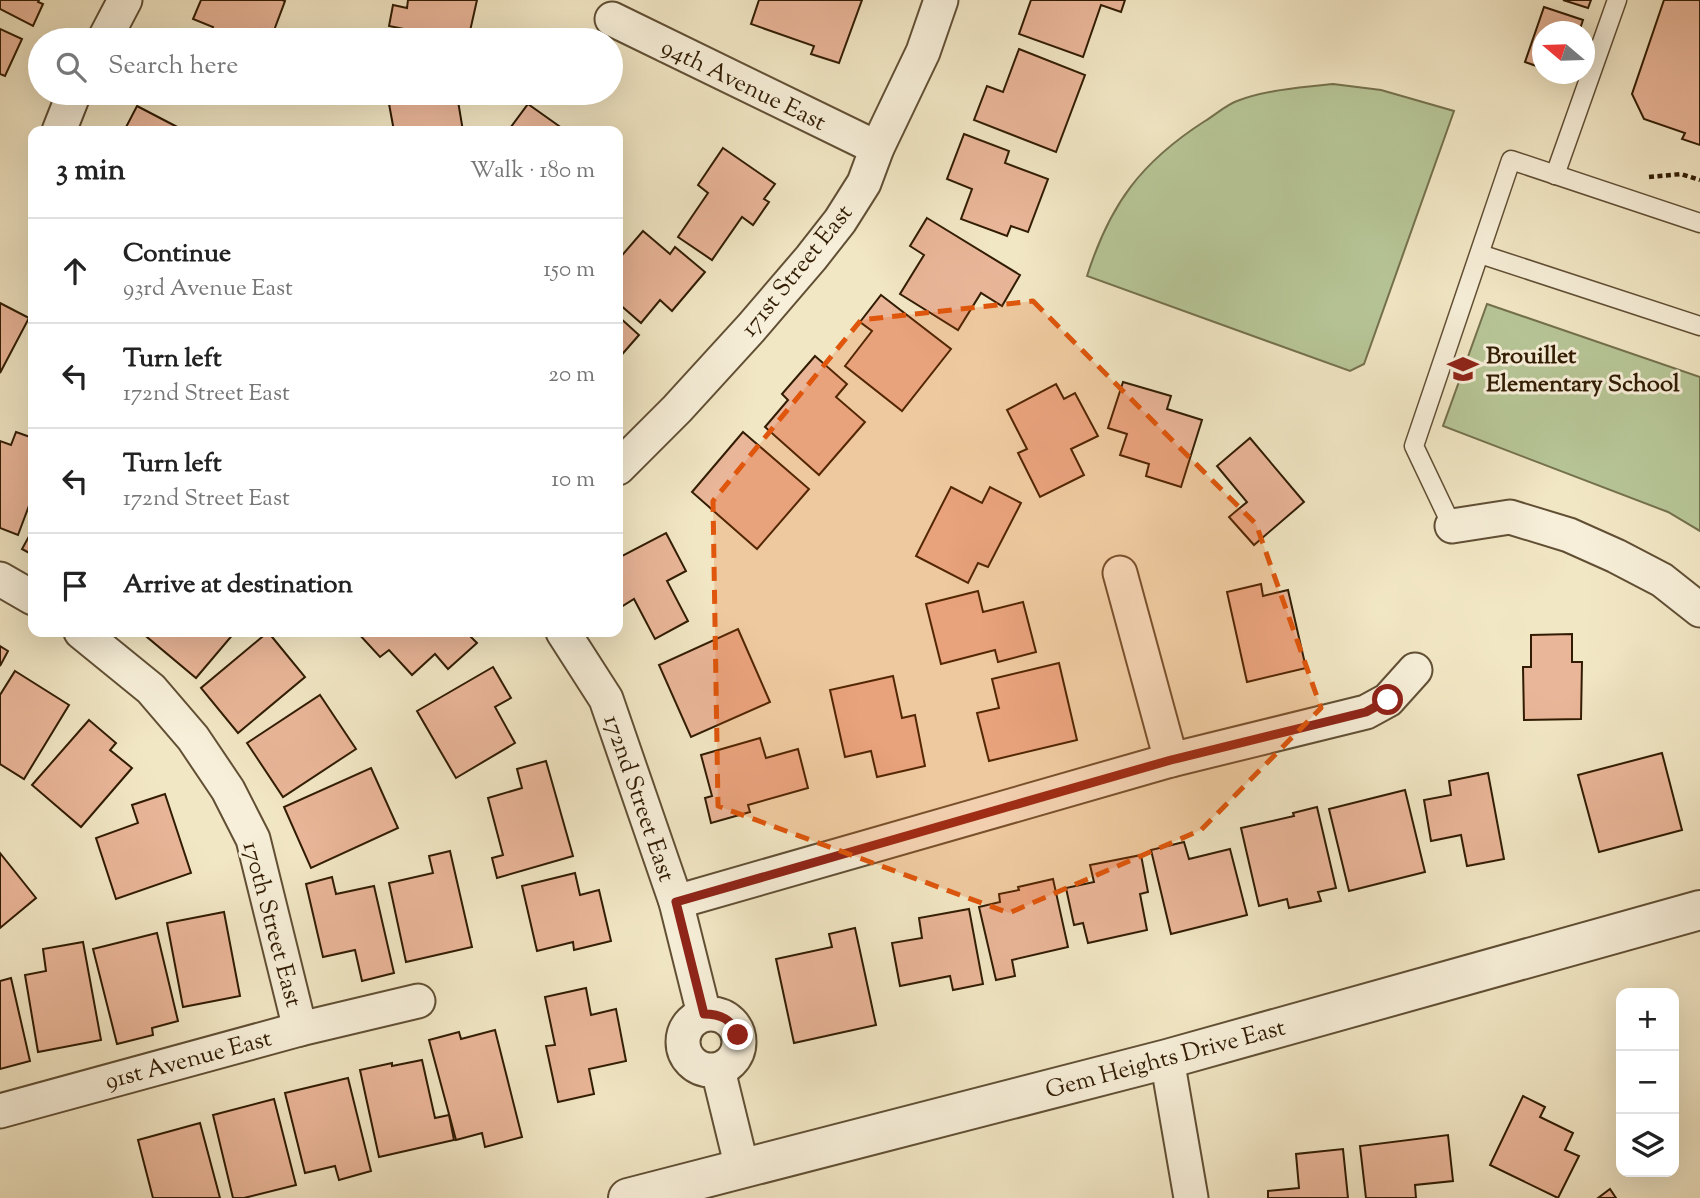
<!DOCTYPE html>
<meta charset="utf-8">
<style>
:root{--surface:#fff;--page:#f2f2f2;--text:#222;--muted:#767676;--line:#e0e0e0}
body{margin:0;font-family:"Sorts Mill Goudy",serif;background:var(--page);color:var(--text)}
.controls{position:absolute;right:21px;bottom:21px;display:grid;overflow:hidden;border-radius:14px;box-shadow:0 7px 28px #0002}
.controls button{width:63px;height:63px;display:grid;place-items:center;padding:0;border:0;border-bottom:2px solid var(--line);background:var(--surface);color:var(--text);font:35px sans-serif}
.compass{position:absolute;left:1532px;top:21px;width:63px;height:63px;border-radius:50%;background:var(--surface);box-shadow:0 7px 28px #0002;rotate:289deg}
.stop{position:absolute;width:21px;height:21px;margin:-16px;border:5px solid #8f2418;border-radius:50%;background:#fff}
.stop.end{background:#8f2418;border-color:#fff;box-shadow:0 2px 7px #0008}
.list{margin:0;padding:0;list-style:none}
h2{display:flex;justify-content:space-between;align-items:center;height:91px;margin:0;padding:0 28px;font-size:30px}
h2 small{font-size:23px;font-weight:400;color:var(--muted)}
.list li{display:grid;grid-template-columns:46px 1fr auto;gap:21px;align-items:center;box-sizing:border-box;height:105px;padding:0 28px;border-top:2px solid var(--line)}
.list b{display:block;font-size:26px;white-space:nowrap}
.list p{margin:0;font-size:23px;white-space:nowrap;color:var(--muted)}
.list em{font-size:23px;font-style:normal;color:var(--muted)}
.icon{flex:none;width:38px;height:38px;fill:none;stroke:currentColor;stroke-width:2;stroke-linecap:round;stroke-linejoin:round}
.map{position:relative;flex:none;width:1700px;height:1198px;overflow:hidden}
.search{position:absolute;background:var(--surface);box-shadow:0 7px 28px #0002;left:28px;top:28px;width:595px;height:77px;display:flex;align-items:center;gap:18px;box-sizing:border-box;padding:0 24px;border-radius:38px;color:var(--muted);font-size:26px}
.panel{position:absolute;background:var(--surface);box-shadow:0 7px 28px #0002;left:28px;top:126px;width:595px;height:511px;border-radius:14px}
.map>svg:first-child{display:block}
</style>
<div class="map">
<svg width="1700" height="1198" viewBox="0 0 1700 1198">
<rect width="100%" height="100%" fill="#f2e7c5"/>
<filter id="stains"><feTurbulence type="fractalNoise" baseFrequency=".00286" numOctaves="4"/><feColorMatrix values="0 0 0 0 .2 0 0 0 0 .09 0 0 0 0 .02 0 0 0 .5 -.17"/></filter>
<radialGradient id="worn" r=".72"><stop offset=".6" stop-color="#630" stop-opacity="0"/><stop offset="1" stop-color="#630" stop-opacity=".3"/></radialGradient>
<!-- green -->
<g fill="#b7c697" stroke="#74714d" stroke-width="2">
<path d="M1333,84L1381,90L1454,111L1364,364L1350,371L1087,276C1110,204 1141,162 1205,121C1215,115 1226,105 1237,101C1265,90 1303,87 1333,84Z"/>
<path d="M1487,304L1700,377V531L1668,512L1443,426Z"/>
</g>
<!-- building -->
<g fill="#eab699" stroke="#311c03" stroke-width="2">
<path d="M0,0H39L38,2L43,4L33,26L0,9Z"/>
<path d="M201,0H282L285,1L273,33L261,29L256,40H208L213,27L193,19Z"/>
<path d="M408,0H477L468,40H458L389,26L393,5L407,8Z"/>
<path d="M759,0H862L839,63L811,54L814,46L751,24Z"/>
<path d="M1031,0H1125L1121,12L1101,5L1083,57L1019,34Z"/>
<path d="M1563,0H1591L1588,8Z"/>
<path d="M1664,0H1700V145L1682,139L1685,133L1644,119L1632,94Z"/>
<path d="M1544,7L1583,20L1579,32H1542V68L1525,62Z"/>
<path d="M0,29L22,39L5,76L0,74Z"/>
<path d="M1019,49L1085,75L1056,152L974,120L987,86L1003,92Z"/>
<path d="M387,93H481L482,96L458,101L463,131H394Z"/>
<path d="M528,104L566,131H508Z"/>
<path d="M137,106L185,131H124Z"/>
<path d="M964,134L1009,151L1005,163L1048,179L1028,232L1011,226L1007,236L961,219L972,189L947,179Z"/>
<path d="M723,148L775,184L764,199L769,202L753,225L742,217L712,260L678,237L708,193L698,185Z"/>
<path d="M927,218L1020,275L1002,306L981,293L958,330L900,294L924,255L910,246Z"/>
<path d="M643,231L670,254L675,247L705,272L672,311L660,300L641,323L618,303V260Z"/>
<path d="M881,295L951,349L902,411L845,366L872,331L860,322Z"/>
<path d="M0,303L29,318L0,373Z"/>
<path d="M618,316L639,335L618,359Z"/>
<path d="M815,356L847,384L836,397L865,422L819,475L765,427L788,400L782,394Z"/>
<path d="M1123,382L1171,396L1167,409L1202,420L1181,487L1146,476L1149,464L1120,455L1127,434L1108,428Z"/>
<path d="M1056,384L1064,399L1075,393L1098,436L1071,449L1084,475L1040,497L1018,453L1027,449L1007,410Z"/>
<path d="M16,432L33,438V495L18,535L0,528V441L11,445Z"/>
<path d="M743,432L809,489L757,549L692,492Z"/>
<path d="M1250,438L1304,502L1254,545L1229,517L1247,502L1217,466Z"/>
<path d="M951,487L982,503L990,487L1021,503L988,567L978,563L968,583L916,556Z"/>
<path d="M33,529V555L22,549Z"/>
<path d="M666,533L686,571L667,581L688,621L655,639L634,599L621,607L618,601V558Z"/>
<path d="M1261,584L1263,596L1288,590L1306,668L1247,682L1227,592Z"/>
<path d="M978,591L983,612L1023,602L1036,652L998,662L995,650L941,664L926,604Z"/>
<path d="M738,629L770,702L691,737L659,665Z"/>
<path d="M151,632H235L196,678L147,637Z"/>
<path d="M268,632L305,677L238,733L201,688Z"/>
<path d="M357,632H466L477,643L448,669L435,654L412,675L389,650L380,657Z"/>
<path d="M1572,634V662H1582L1581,719L1524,720L1523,667H1531V635Z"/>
<path d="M0,646L8,651L0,666Z"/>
<path d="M1059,663L1077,740L989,761L977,713L999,708L992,679Z"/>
<path d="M493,667L511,698L495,707L515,743L456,778L417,711Z"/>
<path d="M15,671L69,705L24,779L0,764V695Z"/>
<path d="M893,676L902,718L915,715L925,766L877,777L871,751L845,757L830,690Z"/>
<path d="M320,695L356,749L283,797L247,743Z"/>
<path d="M89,720L116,743L110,750L132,768L81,827L32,785Z"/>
<path d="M760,738L766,758L798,749L808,788L748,805L750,812L711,823L705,798L712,796L701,755Z"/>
<path d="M1662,753L1682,830L1599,852L1578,775Z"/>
<path d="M546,761L573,856L497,878L492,858L503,855L488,798L522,788L517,769Z"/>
<path d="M371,768L398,828L311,868L284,807Z"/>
<path d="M1488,773L1504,859L1467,866L1461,835L1431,841L1424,800L1451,795L1449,781Z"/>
<path d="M1405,790L1425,872L1349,891L1329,809Z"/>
<path d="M165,794L191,873L116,899L96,838L138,823L132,805Z"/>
<path d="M1317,807L1336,888L1318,892L1321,901L1289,908L1287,899L1259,906L1241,828L1294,816L1293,813Z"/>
<path d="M1184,842L1189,859L1230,849L1247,915L1171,934L1151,850Z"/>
<path d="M450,851L472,947L406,962L389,883L433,873L429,856Z"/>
<path d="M0,853L36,898L0,928Z"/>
<path d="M1141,855L1148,892L1140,894L1147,930L1088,943L1083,923L1074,925L1066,888L1094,882L1090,865Z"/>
<path d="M575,873L580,895L599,890L611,941L574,950L573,942L537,951L522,886Z"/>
<path d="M332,877L336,894L374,886L394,973L362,981L355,950L323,957L306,884Z"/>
<path d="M1053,879L1068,947L1012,960L1015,976L996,980L979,907L1000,902L999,894L1019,890L1018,887Z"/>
<path d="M969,909L983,984L953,990L950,976L900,986L892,943L922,938L919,918Z"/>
<path d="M224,912L240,996L183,1007L167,923Z"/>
<path d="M855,928L876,1025L794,1043L776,959L832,947L829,934Z"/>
<path d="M157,933L178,1021L152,1028L153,1035L117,1044L93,949Z"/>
<path d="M83,942L101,1040L38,1052L25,975L46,971L43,949Z"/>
<path d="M11,978L30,1061L0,1069V981Z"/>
<path d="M586,988L591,1015L616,1009L626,1061L589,1069L594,1094L558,1102L546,1046L555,1045L545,997Z"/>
<path d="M495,1030L522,1137L485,1147L482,1133L456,1140L429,1040L459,1032L461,1039Z"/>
<path d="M422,1060L435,1118L449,1115L454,1140L379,1157L360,1070L392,1063V1066Z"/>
<path d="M348,1078L371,1171L339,1180L335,1166L305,1173L285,1093Z"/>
<path d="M1523,1096L1545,1107L1540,1117L1573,1133L1565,1150L1579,1156L1558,1198L1490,1165Z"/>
<path d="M274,1099L296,1185L244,1198H233L213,1115Z"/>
<path d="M200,1123L220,1198H153L138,1140Z"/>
<path d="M1448,1135L1453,1181L1415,1185L1416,1198H1366L1360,1146Z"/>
<path d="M1343,1149L1348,1198H1268V1191L1299,1188L1296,1154Z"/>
<path d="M1610,1189L1616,1198H1598Z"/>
</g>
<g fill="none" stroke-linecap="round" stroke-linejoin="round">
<!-- service casing -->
<g stroke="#614f34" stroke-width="21">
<g id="service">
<path d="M1555,175L1617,0"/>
<path d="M1480,254L1700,326"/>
<path d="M1452,526L1414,446L1511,160L1700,223"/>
</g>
</g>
<!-- minor casing -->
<g stroke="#614f34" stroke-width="37">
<g id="minor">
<path d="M612,19L877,148"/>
<path d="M104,40L125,0"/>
<path d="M59,131L74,93"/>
<path d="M618,468L677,409L751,328L811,258L840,221L864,183L877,148L923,52L941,0"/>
<path d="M1452,526L1510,517L1569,535L1616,556L1662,580L1700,610"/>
<path d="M1120,573L1171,760"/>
<path d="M0,579L33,598"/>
<path d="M81,632L151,689L193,738L228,790L253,839L300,1029"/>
<path d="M563,632L606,699L676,902L704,1014"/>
<path d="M676,902L1171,760L1366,712L1388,700L1415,670"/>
<circle cx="711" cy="1042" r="28"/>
<path d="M1167,1059L1191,1198"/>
<path d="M718,1070L742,1168"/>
<path d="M0,1111L300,1029L418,1001"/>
</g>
</g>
<!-- tertiary casing -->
<g stroke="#614f34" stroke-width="42">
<path id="tertiary" d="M628,1198L1167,1059L1700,910"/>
</g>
<!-- path -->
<path stroke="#311c03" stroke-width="4.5" stroke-dasharray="5 3.5" stroke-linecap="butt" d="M1649,177L1681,174L1700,180"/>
<!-- service -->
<use href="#service" stroke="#f7efd9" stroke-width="18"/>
<!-- minor -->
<use href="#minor" stroke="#f7efd9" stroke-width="33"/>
<!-- tertiary -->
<use href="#tertiary" stroke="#f7efd9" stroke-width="38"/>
</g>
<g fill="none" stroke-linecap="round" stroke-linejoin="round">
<!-- route -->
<path stroke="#8f2418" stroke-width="9" d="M738,1035C731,1019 721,1014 704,1014L676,902L1171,760L1366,712L1388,700"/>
</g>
<!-- marked area -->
<path fill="#df560c" fill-opacity="0.2" stroke="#df560c" stroke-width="5" stroke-dasharray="14 9" stroke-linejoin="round" d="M1033,301L1256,524L1321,708L1201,830L1009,913L718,806L713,501L861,320Z"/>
<!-- icons -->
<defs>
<g id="school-bare" transform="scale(2.415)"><path d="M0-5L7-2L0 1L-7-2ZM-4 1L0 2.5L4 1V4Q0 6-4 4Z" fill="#8f2418" stroke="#f7efd9" stroke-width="2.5" paint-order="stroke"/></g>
</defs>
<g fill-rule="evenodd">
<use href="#school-bare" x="1463" y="369"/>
</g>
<g text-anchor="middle" stroke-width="6" stroke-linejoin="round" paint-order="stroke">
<!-- street labels -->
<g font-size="24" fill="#311c03" stroke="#f7efd9">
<text transform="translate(744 84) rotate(26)" y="8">94th Avenue East</text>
<text transform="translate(796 270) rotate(-51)" y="8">171st Street East</text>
<text transform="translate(640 798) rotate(71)" y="8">172nd Street East</text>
<text transform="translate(273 924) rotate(75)" y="8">170th Street East</text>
<text transform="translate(1165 1058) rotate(-15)" y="8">Gem Heights Drive East</text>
<text transform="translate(188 1059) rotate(-15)" y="8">91st Avenue East</text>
</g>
<!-- poi labels -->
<g font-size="24" font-weight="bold" fill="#311c03" stroke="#f7efd9" text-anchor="start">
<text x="1486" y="363">Brouillet<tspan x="1486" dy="28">Elementary School</tspan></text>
</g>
</g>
<rect width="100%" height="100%" filter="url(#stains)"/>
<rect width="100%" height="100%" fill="url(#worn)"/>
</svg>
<div class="controls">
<button>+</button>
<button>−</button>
<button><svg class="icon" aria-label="layers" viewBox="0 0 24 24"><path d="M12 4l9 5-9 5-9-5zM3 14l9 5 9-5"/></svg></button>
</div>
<svg class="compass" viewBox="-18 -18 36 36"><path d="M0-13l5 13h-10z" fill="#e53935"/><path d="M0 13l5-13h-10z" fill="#767676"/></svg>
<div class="stop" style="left:1388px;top:700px"></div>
<div class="stop end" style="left:738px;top:1035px"></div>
<div class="search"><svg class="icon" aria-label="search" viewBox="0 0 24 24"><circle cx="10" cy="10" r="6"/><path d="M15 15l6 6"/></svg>Search here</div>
<section class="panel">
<h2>3 min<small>Walk · 180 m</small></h2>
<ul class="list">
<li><svg class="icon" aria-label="ahead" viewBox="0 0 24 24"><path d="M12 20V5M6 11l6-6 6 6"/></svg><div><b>Continue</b><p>93rd Avenue East</p></div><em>150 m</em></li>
<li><svg class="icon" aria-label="left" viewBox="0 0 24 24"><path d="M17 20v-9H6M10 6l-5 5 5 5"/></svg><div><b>Turn left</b><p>172nd Street East</p></div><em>20 m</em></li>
<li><svg class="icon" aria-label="left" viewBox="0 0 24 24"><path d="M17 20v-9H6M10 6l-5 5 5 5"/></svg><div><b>Turn left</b><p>172nd Street East</p></div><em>10 m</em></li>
<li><svg class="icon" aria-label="arrive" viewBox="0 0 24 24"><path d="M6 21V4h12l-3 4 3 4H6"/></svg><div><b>Arrive at destination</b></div></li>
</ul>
</section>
</div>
